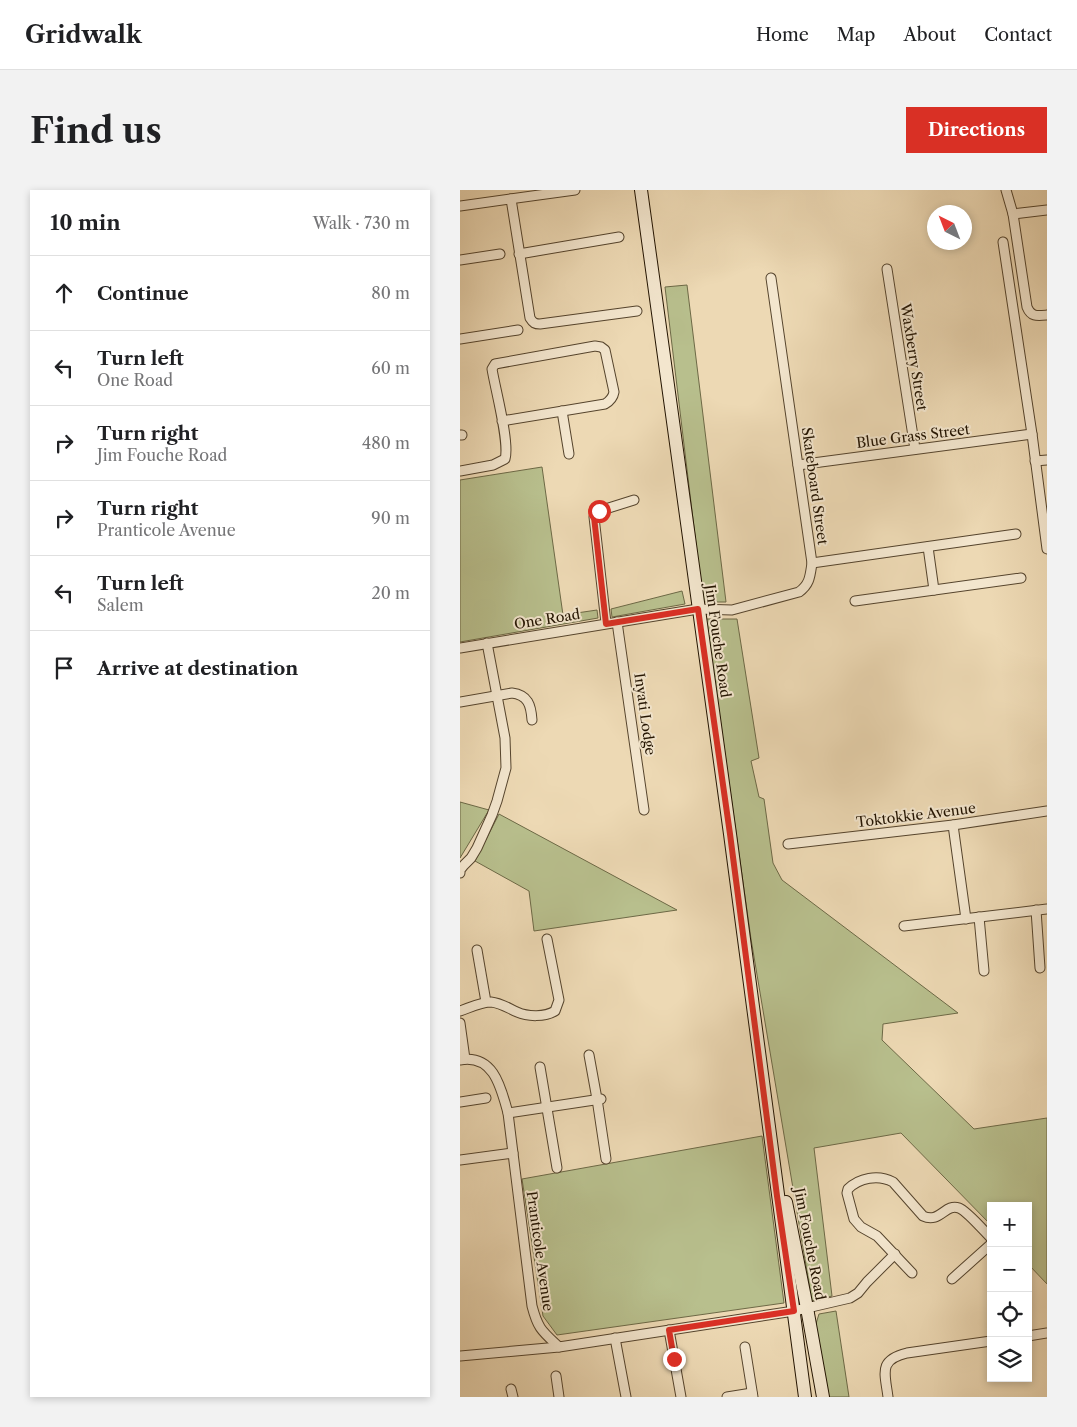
<!DOCTYPE html>
<meta charset="utf-8">
<style>
:root{--surface:#fff;--page:#f2f2f2;--text:#202124;--muted:#757577;--line:#e0e0e0;--accent:#d93025}
body{margin:0;font-family:"Libre Caslon Text",serif;background:var(--page);color:var(--text)}
.controls{position:absolute;right:15px;bottom:15px;display:grid;overflow:hidden;border-radius:0px;box-shadow:0 2px 8px #0003}
.controls button{width:45px;height:45px;display:grid;place-items:center;padding:0;border:0;border-bottom:1px solid var(--line);background:var(--surface);color:var(--text);font:25px sans-serif}
.compass{position:absolute;left:467px;top:15px;width:45px;height:45px;border-radius:50%;background:var(--surface);box-shadow:0 2px 8px #0003;rotate:318deg}
.stop{position:absolute;width:15px;height:15px;margin:-11px;border:4px solid #d93025;border-radius:50%;background:#fff}
.stop.end{background:#d93025;border-color:#fff;box-shadow:0 1px 5px #0008}
.list{margin:0;padding:0;list-style:none}
h2{display:flex;justify-content:space-between;align-items:center;height:65px;margin:0;padding:0 20px;font-size:21px}
h2 small{font-size:16px;font-weight:400;color:var(--muted)}
.list li{display:grid;grid-template-columns:32px 1fr auto;gap:15px;align-items:center;box-sizing:border-box;height:75px;padding:0 20px;border-top:1px solid var(--line)}
.list b{display:block;font-size:19px;white-space:nowrap}
.list p{margin:0;font-size:16px;white-space:nowrap;color:var(--muted)}
.list em{font-size:16px;font-style:normal;color:var(--muted)}
.icon{flex:none;width:28px;height:28px;fill:none;stroke:currentColor;stroke-width:2;stroke-linecap:round;stroke-linejoin:round}
.map{position:relative;flex:none;width:587px;height:1207px;overflow:hidden;border-radius:0px}
header{display:flex;align-items:center;gap:30px;box-sizing:border-box;height:70px;padding:0 25px;background:var(--surface);border-bottom:1px solid var(--line)}
header strong{font-size:24px}
nav{display:flex;gap:28px;margin-inline-start:auto;font-size:18px}
.intro{display:flex;align-items:center;justify-content:space-between;box-sizing:border-box;height:120px;padding:0 30px}
h1{margin:0;font-size:35px}
.button{padding:12px 22px;border-radius:0px;background:var(--accent);color:#fff;font-size:18px;font-weight:700}
main{display:flex;gap:30px;padding:0 30px}
aside{flex:1;background:var(--surface);border-radius:0px;box-shadow:0 2px 8px #0003}
.map>svg:first-child{display:block}
</style>
<header>
<strong>Gridwalk</strong>
<nav><a>Home</a><a>Map</a><a>About</a><a>Contact</a></nav>
</header>
<div class="intro"><h1>Find us</h1><a class="button">Directions</a></div>
<main>
<aside>
<h2>10 min<small>Walk · 730 m</small></h2>
<ul class="list">
<li><svg class="icon" aria-label="ahead" viewBox="0 0 24 24"><path d="M12 20V5M6 11l6-6 6 6"/></svg><div><b>Continue</b></div><em>80 m</em></li>
<li><svg class="icon" aria-label="left" viewBox="0 0 24 24"><path d="M17 20v-9H6M10 6l-5 5 5 5"/></svg><div><b>Turn left</b><p>One Road</p></div><em>60 m</em></li>
<li><svg class="icon" aria-label="right" viewBox="0 0 24 24"><path d="M7 20v-9h11M14 6l5 5-5 5"/></svg><div><b>Turn right</b><p>Jim Fouche Road</p></div><em>480 m</em></li>
<li><svg class="icon" aria-label="right" viewBox="0 0 24 24"><path d="M7 20v-9h11M14 6l5 5-5 5"/></svg><div><b>Turn right</b><p>Pranticole Avenue</p></div><em>90 m</em></li>
<li><svg class="icon" aria-label="left" viewBox="0 0 24 24"><path d="M17 20v-9H6M10 6l-5 5 5 5"/></svg><div><b>Turn left</b><p>Salem</p></div><em>20 m</em></li>
<li><svg class="icon" aria-label="arrive" viewBox="0 0 24 24"><path d="M6 21V4h12l-3 4 3 4H6"/></svg><div><b>Arrive at destination</b></div></li>
</ul>
</aside>
<div class="map">
<svg width="587" height="1207" viewBox="0 0 587 1207">
<rect width="100%" height="100%" fill="#edd9b4"/>
<filter id="stains"><feTurbulence type="fractalNoise" baseFrequency=".004" numOctaves="4"/><feColorMatrix values="0 0 0 0 .2 0 0 0 0 .09 0 0 0 0 .02 0 0 0 .5 -.17"/></filter>
<radialGradient id="worn" r=".72"><stop offset=".6" stop-color="#630" stop-opacity="0"/><stop offset="1" stop-color="#630" stop-opacity=".3"/></radialGradient>
<!-- green -->
<g fill="#b8bf8d" stroke="#6d6946">
<path d="M227,95L266,412H243L205,97Z"/>
<path d="M82,277L103,425L137,420L138,428L0,452V290Z"/>
<path d="M222,401L225,414L152,427L151,419Z"/>
<path d="M246,429H277L299,568L291,571L299,607L304,609L313,673L322,690L498,823L423,834L422,850L514,939L587,928V1094L568,1074V1016H531V1035L441,943L354,958L372,1106L352,1111L291,749Z"/>
<path d="M0,612L29,620L0,668Z"/>
<path d="M39,624L217,720L74,741L69,701L15,671Z"/>
<path d="M302,946L324,1113L97,1145L83,1126L62,989Z"/>
<path d="M376,1121L389,1207H369L355,1137L359,1124Z"/>
</g>
<g fill="none" stroke-linecap="round" stroke-linejoin="round">
<!-- street casing -->
<g stroke="#55442d" stroke-width="11">
<g id="street">
<path d="M546,0L553,24L587,20"/>
<path d="M51,9L70,128C73,133 75,134 80,134L177,121"/>
<path d="M0,16L115,0"/>
<path d="M553,24L567,117C571,127 577,126 587,125"/>
<path d="M543,52L572,244L587,359"/>
<path d="M59,64L159,47"/>
<path d="M0,70L40,64"/>
<path d="M427,79L455,259"/>
<path d="M0,149L58,140"/>
<path d="M102,221L109,264"/>
<path d="M0,245H2"/>
<path d="M575,271L587,270"/>
<path d="M338,275L572,244"/>
<path d="M0,281L33,275L45,269C50,253 35,198 32,179L35,174L135,156L141,157L145,160L154,202C153,208 150,211 145,214L42,231"/>
<path d="M468,357L474,400"/>
<path d="M352,373L556,344"/>
<path d="M395,411L561,388"/>
<path d="M157,432L184,620"/>
<path d="M146,433L134,327L135,324L139,321L174,310"/>
<path d="M0,458L238,419L272,420L339,402C350,394 350,386 352,373L311,88"/>
<path d="M0,512L52,503C68,505 71,515 72,530"/>
<path d="M493,635L506,729"/>
<path d="M328,654L493,635L587,621"/>
<path d="M0,683V680L4,675L11,668L17,658L32,625L37,611L46,578L45,548L27,453"/>
<path d="M576,720L580,778"/>
<path d="M519,727L524,781"/>
<path d="M444,736L587,719"/>
<path d="M17,760L26,812"/>
<path d="M0,821C9,818 21,812 31,812C41,813 48,818 57,822C68,827 85,827 95,821L99,810L87,749"/>
<path d="M0,833L5,869"/>
<path d="M129,865L137,909L146,969"/>
<path d="M0,870C34,864 41,898 48,923L72,1116C78,1139 82,1141 99,1157"/>
<path d="M80,877L97,978"/>
<path d="M0,912L26,908"/>
<path d="M48,923L141,909"/>
<path d="M0,970L53,963"/>
<path d="M452,1083L417,1046L401,1037L394,1029L387,1003L388,999C399,988 418,984 433,992L463,1026C480,1034 485,1013 499,1018C507,1021 524,1041 531,1048"/>
<path d="M492,1089L531,1054"/>
<path d="M209,1140L221,1207"/>
<path d="M568,1146L587,1143"/>
<path d="M155,1148L166,1207"/>
<path d="M285,1157L293,1207"/>
<path d="M0,1166L99,1157L334,1121L390,1108L398,1103L407,1092L435,1064"/>
<path d="M96,1186L99,1207"/>
<path d="M51,1199L53,1207"/>
<path d="M267,1207L292,1203"/>
<path d="M428,1207C425,1183 418,1170 447,1163L531,1151"/>
</g>
</g>
<!-- secondary casing -->
<g stroke="#221300" stroke-width="14">
<g id="secondary">
<path d="M181,0L270,644L345,1207"/>
<path d="M326,1012L347,1118L363,1207"/>
</g>
</g>
<!-- street -->
<use href="#street" stroke="#f3e6ce" stroke-width="9"/>
<!-- secondary -->
<use href="#secondary" stroke="#f3e6ce" stroke-width="12"/>
</g>
<g fill="none" stroke-linecap="round" stroke-linejoin="round">
<!-- route -->
<path stroke="#d93025" stroke-width="6" d="M139,321L135,324L134,327L146,434L238,419L270,644L317,1006L334,1121L209,1140L214,1169"/>
</g>
<g text-anchor="middle" stroke-width="4" stroke-linejoin="round" paint-order="stroke">
<!-- street labels -->
<g font-size="14" fill="#221300" stroke="#f3e6ce">
<text transform="translate(454 167) rotate(81)" y="5">Waxberry Street</text>
<text transform="translate(453 246) rotate(-7)" y="5">Blue Grass Street</text>
<text transform="translate(355 296) rotate(82)" y="5">Skateboard Street</text>
<text transform="translate(87 429) rotate(-9)" y="5">One Road</text>
<text transform="translate(258 451) rotate(82)" y="5">Jim Fouche Road</text>
<text transform="translate(185 524) rotate(82)" y="5">Inyati Lodge</text>
<text transform="translate(456 625) rotate(-7)" y="5">Toktokkie Avenue</text>
<text transform="translate(350 1054) rotate(79)" y="5">Jim Fouche Road</text>
<text transform="translate(80 1061) rotate(82)" y="5">Pranticole Avenue</text>
</g>
</g>
<rect width="100%" height="100%" filter="url(#stains)"/>
<rect width="100%" height="100%" fill="url(#worn)"/>
</svg>
<div class="controls">
<button>+</button>
<button>−</button>
<button><svg class="icon" aria-label="locate" viewBox="0 0 24 24"><circle cx="12" cy="12" r="6"/><path d="M12 2v4M12 18v4M2 12h4M18 12h4"/></svg></button>
<button><svg class="icon" aria-label="layers" viewBox="0 0 24 24"><path d="M12 4l9 5-9 5-9-5zM3 14l9 5 9-5"/></svg></button>
</div>
<svg class="compass" viewBox="-18 -18 36 36"><path d="M0-13l5 13h-10z" fill="#e53935"/><path d="M0 13l5-13h-10z" fill="#757577"/></svg>
<div class="stop" style="left:139px;top:321px"></div>
<div class="stop end" style="left:214px;top:1169px"></div>
</div>
</main>
